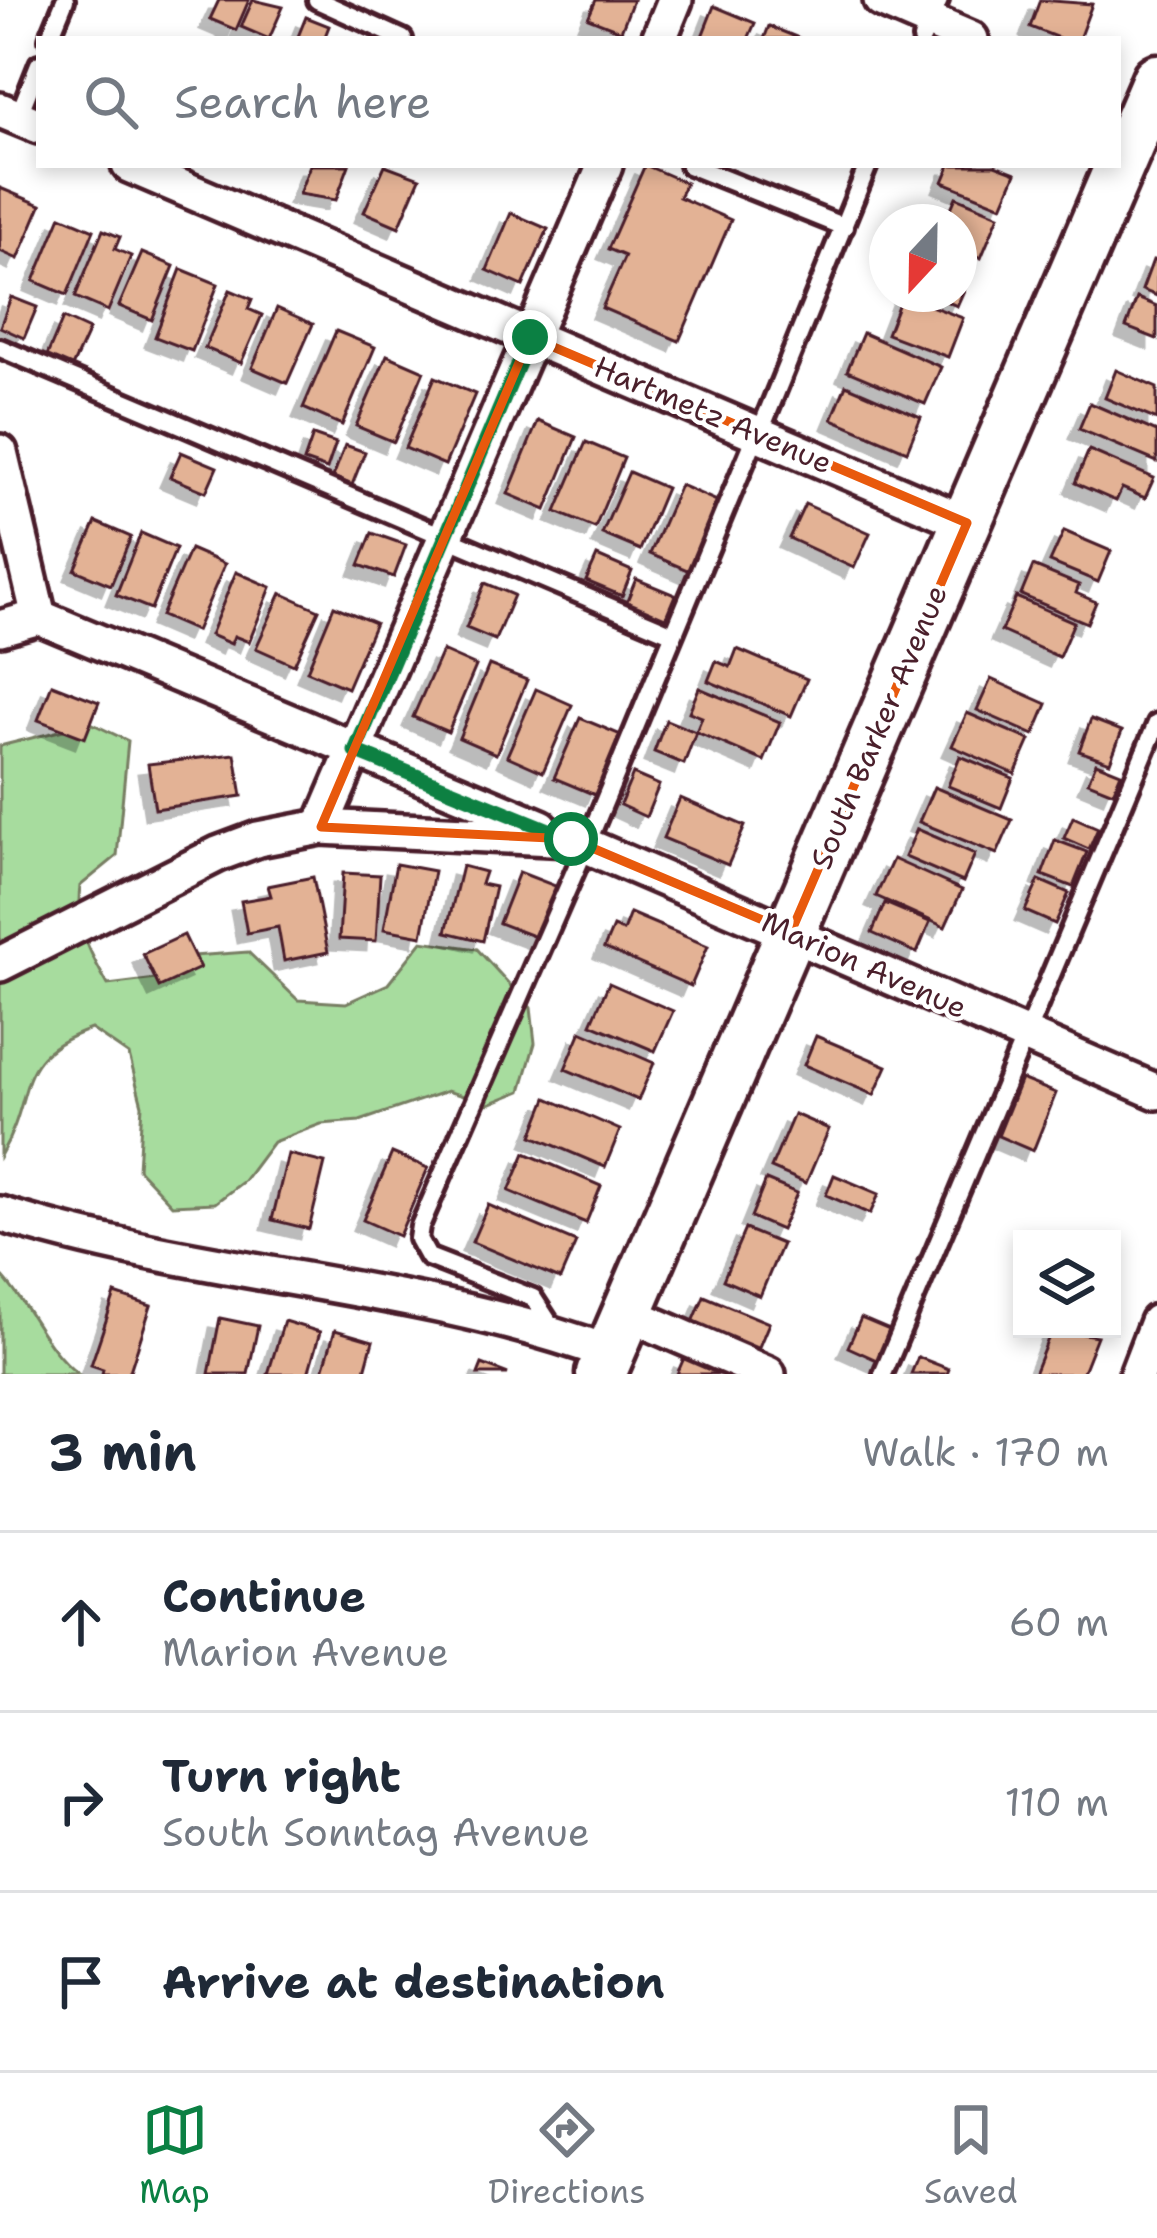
<!DOCTYPE html>
<meta charset="utf-8">
<style>
:root{--surface:#fff;--page:#f6f6f7;--text:#1f2937;--muted:#747a83;--line:#e0e1e3;--accent:#0b8043}
body{margin:0;font-family:"Shantell Sans",sans-serif;background:var(--page);color:var(--text)}
.controls{position:absolute;right:36px;bottom:36px;display:grid;overflow:hidden;border-radius:0px;box-shadow:0 6px 18px #0003}
.controls button{width:108px;height:108px;display:grid;place-items:center;padding:0;border:0;border-bottom:3px solid var(--line);background:var(--surface);color:var(--text);font:60px sans-serif}
.compass{position:absolute;left:869px;top:204px;width:108px;height:108px;border-radius:50%;background:var(--surface);box-shadow:0 6px 18px #0003;rotate:202deg}
.stop{position:absolute;width:36px;height:36px;margin:-27px;border:9px solid #0b8043;border-radius:50%;background:#fff}
.stop.end{background:#0b8043;border-color:#fff;box-shadow:0 3px 12px #0008}
.list{margin:0;padding:0;list-style:none}
h2{display:flex;justify-content:space-between;align-items:center;height:156px;margin:0;padding:0 48px;font-size:51px}
h2 small{font-size:39px;font-weight:400;color:var(--muted)}
.list li{display:grid;grid-template-columns:78px 1fr auto;gap:36px;align-items:center;box-sizing:border-box;height:180px;padding:0 48px;border-top:3px solid var(--line)}
.list b{display:block;font-size:45px;white-space:nowrap}
.list p{margin:0;font-size:39px;white-space:nowrap;color:var(--muted)}
.list em{font-size:39px;font-style:normal;color:var(--muted)}
.icon{flex:none;width:66px;height:66px;fill:none;stroke:currentColor;stroke-width:2;stroke-linecap:round;stroke-linejoin:round}
.map{position:relative;flex:none;width:1157px;height:1374px;overflow:hidden}
.search{position:absolute;background:var(--surface);box-shadow:0 6px 18px #0003;left:36px;right:36px;top:36px;height:132px;display:flex;align-items:center;gap:30px;box-sizing:border-box;padding:0 42px;border-radius:0px;color:var(--muted);font-size:45px}
.sheet{height:696px;background:var(--surface)}
nav{display:flex;justify-content:space-around;align-items:center;box-sizing:border-box;height:168px;border-top:3px solid var(--line);background:var(--surface);font-size:33px;color:var(--muted)}
nav a{display:grid;justify-items:center;gap:6px}
nav .on{color:var(--accent)}
.map>svg:first-child{display:block}
</style>
<div class="map">
<svg width="1157" height="1374" viewBox="0 0 1157 1374">
<defs>
<filter id="shadow"><feDropShadow dx="-10" dy="10" stdDeviation="0" flood-color="#0004"/></filter>
</defs>
<rect width="100%" height="100%" fill="#fff"/>
<filter id="ink" filterUnits="userSpaceOnUse"><feTurbulence type="fractalNoise" baseFrequency=".00833" numOctaves="2"/><feDisplacementMap in="SourceGraphic" scale="24" xChannelSelector="R" yChannelSelector="G"/><feConvolveMatrix kernelMatrix="1 2 1 2 8 2 1 2 1" color-interpolation-filters="sRGB"/></filter>
<g filter="url(#ink)">
<!-- green -->
<g fill="#a7dc9e" stroke="#787e64" stroke-width="3">
<path d="M91,723L128,741L117,856L80,886C75,925 89,952 108,985L156,979L193,956L248,952L298,1000L346,1003L388,984L422,941L477,949L531,1008L535,1043L521,1091L489,1104L447,1091L360,1121L321,1124L273,1142L244,1181L215,1203L172,1205L138,1169L142,1105L129,1055L91,1029C9,1058 38,1092 0,1156V746Z"/>
<path d="M0,1274C31,1306 43,1347 78,1374H0Z"/>
</g>
<!-- building -->
<g fill="#e3b295" stroke="#4a1f2b" stroke-width="3" filter="url(#shadow)">
<path d="M219,0H249L236,30L210,19Z"/>
<path d="M253,0L283,7L269,39L241,27Z"/>
<path d="M596,0H633L621,31L588,18Z"/>
<path d="M1040,0L1092,4L1079,39H1061L1030,27Z"/>
<path d="M714,6L755,23L748,39H701Z"/>
<path d="M306,17L329,26L324,39H297Z"/>
<path d="M769,26L801,39H764Z"/>
<path d="M310,165H349L336,200L299,194Z"/>
<path d="M385,165L420,178L399,227L364,212Z"/>
<path d="M645,165L686,183L679,197L731,220L679,341L602,308L625,256L608,249Z"/>
<path d="M950,165H995L1016,173L1002,206L943,182Z"/>
<path d="M0,188L41,205L18,259L0,251Z"/>
<path d="M956,197L999,215L981,258L959,248V222H945Z"/>
<path d="M511,213L548,229L523,286L487,270Z"/>
<path d="M61,216L94,230L67,295L34,281Z"/>
<path d="M103,230L120,237L115,249L131,256L108,311L75,297Z"/>
<path d="M142,253L174,266L152,320L119,306Z"/>
<path d="M1153,260L1157,261V296L1142,290Z"/>
<path d="M959,264L973,270L957,306L929,294H959Z"/>
<path d="M181,269L218,284L192,351L155,337Z"/>
<path d="M230,290L252,299L248,309L262,315L241,363L205,348Z"/>
<path d="M902,295L963,318L948,357L887,334Z"/>
<path d="M11,297L37,307L24,338L0,327Z"/>
<path d="M1137,298L1157,306V339L1126,327Z"/>
<path d="M277,308L313,324L287,383L252,368Z"/>
<path d="M63,318L89,330L71,369L46,358Z"/>
<path d="M336,331L375,347L342,425L303,408Z"/>
<path d="M863,333L941,367L925,404L847,371Z"/>
<path d="M387,355L424,371L394,442L356,426Z"/>
<path d="M1116,370L1157,388V420L1105,398Z"/>
<path d="M435,377L475,394L445,465L405,448Z"/>
<path d="M846,385L921,417L907,451L832,419Z"/>
<path d="M1090,403L1157,432V462L1079,429Z"/>
<path d="M538,421L576,437L546,510L508,494Z"/>
<path d="M313,435L336,443L327,469L304,461Z"/>
<path d="M586,442L624,458L595,528L556,512Z"/>
<path d="M345,445L365,452L352,485L333,477Z"/>
<path d="M1089,450L1154,478L1145,498L1122,488L1116,501L1075,483Z"/>
<path d="M181,452L217,467L206,492L170,477Z"/>
<path d="M629,472L666,488L640,550L602,534Z"/>
<path d="M680,485L724,504L694,573L650,554Z"/>
<path d="M805,504L870,533L854,568L789,538Z"/>
<path d="M96,522L131,537L111,585L75,570Z"/>
<path d="M1064,531L1111,551L1098,582L1050,562Z"/>
<path d="M141,533L176,548L151,609L116,595Z"/>
<path d="M372,533L406,545L394,577L359,565Z"/>
<path d="M190,549L225,564L196,631L161,616Z"/>
<path d="M597,556L632,571L622,596L586,581Z"/>
<path d="M1033,566L1079,585L1076,593L1096,602L1087,623L1021,595Z"/>
<path d="M236,572L271,587L249,642L234,636L231,644L210,635Z"/>
<path d="M636,579L675,595L662,626L623,611Z"/>
<path d="M485,583L514,595L495,640L466,628Z"/>
<path d="M281,593L319,610L294,665L256,648Z"/>
<path d="M1016,597L1074,622L1059,657L1001,631Z"/>
<path d="M334,606L375,623L347,688L307,671Z"/>
<path d="M737,649L807,679L791,716L708,681L716,661L730,667Z"/>
<path d="M442,651L476,666L448,732L413,717Z"/>
<path d="M489,665L527,680L496,754L459,738Z"/>
<path d="M991,679L1047,704L1034,735L977,710Z"/>
<path d="M52,684L99,702L85,738L38,720Z"/>
<path d="M699,688L780,722L764,761L696,732L702,717L689,712Z"/>
<path d="M536,689L572,705L543,772L507,756Z"/>
<path d="M967,713L1030,740L1015,774L952,746Z"/>
<path d="M580,718L621,735L595,795L554,778Z"/>
<path d="M1091,719L1122,731L1110,762L1079,751Z"/>
<path d="M666,720L696,732L684,764L654,752Z"/>
<path d="M235,754L242,796L155,809L148,764Z"/>
<path d="M960,756L1013,778L1001,808L948,786Z"/>
<path d="M1096,763L1121,773L1113,792L1088,782Z"/>
<path d="M633,774L659,785L646,817L620,805Z"/>
<path d="M934,787L1012,820L997,854L919,822Z"/>
<path d="M680,798L745,826L728,865L663,838Z"/>
<path d="M1073,817L1098,828L1089,849L1064,838Z"/>
<path d="M917,829L975,854L963,882L905,857Z"/>
<path d="M1055,840L1087,852L1073,887L1042,875Z"/>
<path d="M893,859L962,890L945,927L876,896Z"/>
<path d="M396,864L434,871L422,936L384,929Z"/>
<path d="M462,866L485,872L481,884L495,887L483,941L446,932Z"/>
<path d="M519,872L558,887L538,938L499,923Z"/>
<path d="M343,873L380,875L376,941L339,939Z"/>
<path d="M313,877L328,952L284,961L278,927L247,933L241,901L271,896L268,886Z"/>
<path d="M1039,880L1069,893L1055,924L1025,911Z"/>
<path d="M885,903L930,922L917,953L872,933Z"/>
<path d="M630,913L708,946L691,986L604,948L613,927L623,931Z"/>
<path d="M184,935L200,968L159,987L143,954Z"/>
<path d="M609,983L673,1011L655,1051L591,1024Z"/>
<path d="M581,1031L654,1063L638,1100L565,1069Z"/>
<path d="M816,1036L887,1066L874,1095L804,1065Z"/>
<path d="M1021,1079L1056,1093L1033,1151L998,1136Z"/>
<path d="M547,1098L620,1130L605,1167L532,1136Z"/>
<path d="M794,1114L829,1129L806,1183L771,1168Z"/>
<path d="M392,1153L428,1168L399,1236L363,1220Z"/>
<path d="M525,1153L601,1186L586,1223L509,1191Z"/>
<path d="M288,1154L325,1163L309,1229L272,1220Z"/>
<path d="M834,1175L879,1194L870,1214L826,1195Z"/>
<path d="M766,1180L797,1193L781,1230L751,1217Z"/>
<path d="M488,1205L576,1242L560,1279L472,1242Z"/>
<path d="M745,1229L782,1244L760,1296L723,1280Z"/>
<path d="M115,1294L151,1306L129,1374H102L103,1369L91,1365Z"/>
<path d="M704,1296L769,1323L756,1354L691,1327Z"/>
<path d="M220,1318L258,1326L248,1374H209Z"/>
<path d="M861,1318L892,1331L879,1361L848,1347Z"/>
<path d="M284,1321L320,1332L308,1374H268Z"/>
<path d="M1052,1329L1097,1336L1082,1374H1034Z"/>
<path d="M335,1330L373,1341L364,1374H322Z"/>
<path d="M918,1357L949,1369L947,1374H911Z"/>
<path d="M684,1358L722,1374H677Z"/>
<path d="M482,1364L508,1374H478Z"/>
</g>
<g fill="none" stroke-linecap="round" stroke-linejoin="round">
<!-- lane casing -->
<g stroke="#4a1f2b" stroke-width="26">
<g id="lane">
<path d="M317,0L403,39"/>
<path d="M49,39L65,0"/>
<path d="M922,39L939,0"/>
<path d="M18,117L39,64"/>
<path d="M689,165L844,227"/>
<path d="M0,348L671,633"/>
<path d="M759,434L868,165"/>
<path d="M557,1335L533,1298L428,1257L418,1239L420,1226L586,846L757,433"/>
<path d="M883,1374L1157,723"/>
</g>
</g>
<!-- street casing -->
<g stroke="#4a1f2b" stroke-width="42">
<g id="street">
<path d="M881,0L971,39"/>
<path d="M659,39L675,0"/>
<path d="M0,110L39,126"/>
<path d="M129,165L967,523"/>
<path d="M0,452L39,617"/>
<path d="M0,628L39,617L541,827"/>
<path d="M321,827L605,165"/>
<path d="M0,964L218,854L258,839L321,827L571,839L1157,1092"/>
<path d="M0,1214C200,1277 412,1281 610,1353"/>
<path d="M627,1313L768,1374"/>
<path d="M1137,1374L1157,1322"/>
</g>
</g>
<!-- secondary casing -->
<g stroke="#4a1f2b" stroke-width="57">
<path id="secondary" d="M601,1374L1157,79"/>
</g>
<!-- lane -->
<use href="#lane" stroke="#fff" stroke-width="16"/>
<!-- street -->
<use href="#street" stroke="#fff" stroke-width="33"/>
<!-- secondary -->
<use href="#secondary" stroke="#fff" stroke-width="48"/>
</g>
</g>
<g fill="none" stroke-linecap="round" stroke-linejoin="round" filter="url(#ink)">
<!-- route -->
<path stroke="#0b8043" stroke-width="15" d="M530,337L355,751L571,839"/>
</g>
<!-- marked area -->
<path fill="none" stroke="#e8590c" stroke-width="9" stroke-linejoin="round" d="M530,337L967,523L791,932L571,839L321,827Z"/>
<g text-anchor="middle" stroke-width="9" stroke-linejoin="round" paint-order="stroke">
<!-- street labels -->
<g font-size="30" fill="#4a1f2b" stroke="#fff">
<text transform="translate(713 415) rotate(23)" y="10">Hartmetz Avenue</text>
<text transform="translate(879 727) rotate(-67)" y="10">South Barker Avenue</text>
<text transform="translate(864 965) rotate(24)" y="10">Marion Avenue</text>
</g>
</g>
</svg>
<div class="controls">
<button><svg class="icon" aria-label="layers" viewBox="0 0 24 24"><path d="M12 4l9 5-9 5-9-5zM3 14l9 5 9-5"/></svg></button>
</div>
<svg class="compass" viewBox="-18 -18 36 36"><path d="M0-13l5 13h-10z" fill="#e53935"/><path d="M0 13l5-13h-10z" fill="#747a83"/></svg>
<div class="stop" style="left:571px;top:839px"></div>
<div class="stop end" style="left:530px;top:337px"></div>
<div class="search"><svg class="icon" aria-label="search" viewBox="0 0 24 24"><circle cx="10" cy="10" r="6"/><path d="M15 15l6 6"/></svg>Search here</div>
</div>
<section class="sheet">
<h2>3 min<small>Walk · 170 m</small></h2>
<ul class="list">
<li><svg class="icon" aria-label="ahead" viewBox="0 0 24 24"><path d="M12 20V5M6 11l6-6 6 6"/></svg><div><b>Continue</b><p>Marion Avenue</p></div><em>60 m</em></li>
<li><svg class="icon" aria-label="right" viewBox="0 0 24 24"><path d="M7 20v-9h11M14 6l5 5-5 5"/></svg><div><b>Turn right</b><p>South Sonntag Avenue</p></div><em>110 m</em></li>
<li><svg class="icon" aria-label="arrive" viewBox="0 0 24 24"><path d="M6 21V4h12l-3 4 3 4H6"/></svg><div><b>Arrive at destination</b></div></li>
</ul>
</section>
<nav>
<a class="on"><svg class="icon" aria-label="map" viewBox="0 0 24 24"><path d="M3 6l6-2 6 2 6-2v14l-6 2-6-2-6 2zM9 4v14M15 6v14"/></svg>Map</a>
<a><svg class="icon" aria-label="directions" viewBox="0 0 24 24"><path d="M12 3l9 9-9 9-9-9zM9 14v-3h6M13 9l2 2-2 2"/></svg>Directions</a>
<a><svg class="icon" aria-label="saved" viewBox="0 0 24 24"><path d="M7 4h10v16l-5-4-5 4z"/></svg>Saved</a>
</nav>
